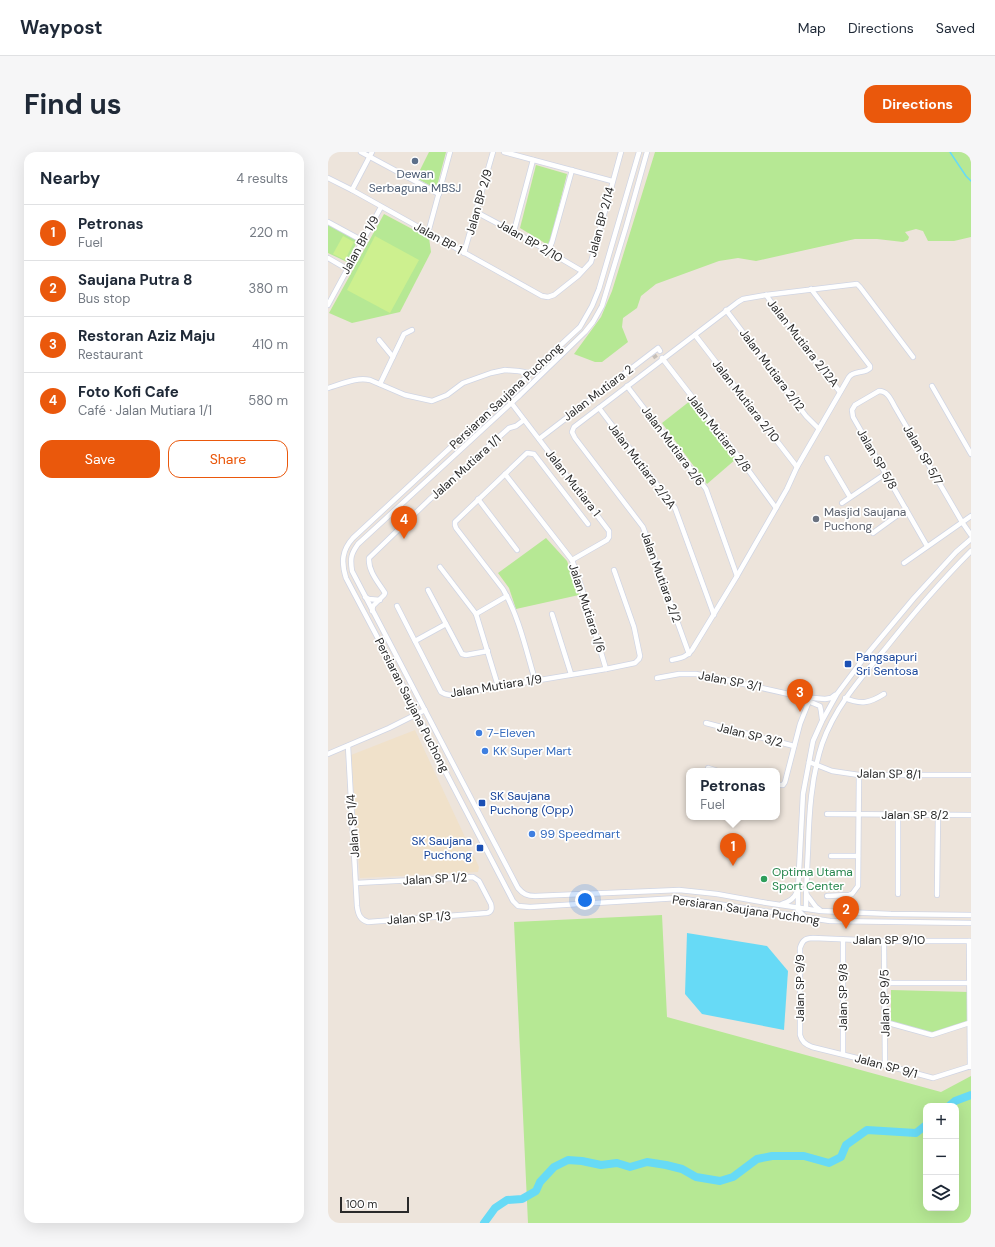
<!DOCTYPE html>
<meta charset="utf-8">
<style>
:root{--surface:#fff;--page:#f6f6f7;--text:#1f2937;--muted:#747a83;--line:#e0e1e3;--accent:#ea580c}
body{margin:0;font-family:"DM Sans",sans-serif;background:var(--page);color:var(--text)}
.controls{position:absolute;right:12px;bottom:12px;display:grid;overflow:hidden;border-radius:8px;box-shadow:0 4px 16px #0002}
.controls button{width:36px;height:36px;display:grid;place-items:center;padding:0;border:0;border-bottom:1px solid var(--line);background:var(--surface);color:var(--text);font:20px sans-serif}
.scale{position:absolute;left:12px;bottom:10px;width:69px;box-sizing:border-box;padding-left:4px;border:2px solid #2a2a2a;border-top:0;font-size:11px;line-height:14px;white-space:nowrap;color:#2a2a2a;-webkit-text-stroke:3px #fff;paint-order:stroke}
.you{position:absolute;left:257px;top:748px;width:14px;height:14px;margin:-10px;border:3px solid #fff;border-radius:50%;background:#1a73e8;box-shadow:0 0 0 6px #1a73e833}
.badge{display:grid;place-items:center;width:26px;height:26px;border-radius:50%;background:var(--accent);color:#fff;font-size:13px;font-weight:700}
.pin{position:absolute;translate:-50% -33px;filter:drop-shadow(0 1px 2px #0008)}
.pin::after{content:'';position:absolute;top:21px;width:14px;height:12px;background:inherit;clip-path:polygon(0 0,100% 0,50% 100%)}
.popup{position:absolute;left:358px;top:616px;width:94px;height:52px;box-sizing:border-box;display:grid;place-content:center;border-radius:8px;background:var(--surface);filter:drop-shadow(0 1px 3px #0005);font-size:13px;white-space:nowrap;color:var(--muted)}
.popup b{font-size:15px;color:var(--text)}
.popup::after{content:'';position:absolute;left:50%;top:100%;margin-left:-8px;border:8px solid transparent;border-top-color:var(--surface)}
.list{margin:0;padding:0;list-style:none}
h2{display:flex;justify-content:space-between;align-items:center;height:52px;margin:0;padding:0 16px;font-size:17px}
h2 small{font-size:13px;font-weight:400;color:var(--muted)}
.list li{display:grid;grid-template-columns:26px 1fr auto;gap:12px;align-items:center;box-sizing:border-box;height:56px;padding:0 16px;border-top:1px solid var(--line)}
.list b{display:block;font-size:15px;white-space:nowrap}
.list p{margin:0;font-size:13px;white-space:nowrap;color:var(--muted)}
.list em{font-size:13px;font-style:normal;color:var(--muted)}
.actions{display:flex;gap:8px;padding:12px 16px}
.actions a{flex:1;padding:9px 0;border:1px solid var(--accent);border-radius:12px;text-align:center;font-size:14px;color:var(--accent)}
.actions .main{background:var(--accent);color:#fff}
.icon{flex:none;width:22px;height:22px;fill:none;stroke:currentColor;stroke-width:2;stroke-linecap:round;stroke-linejoin:round}
.map{position:relative;flex:none;width:643px;height:1071px;overflow:hidden;border-radius:12px}
header{display:flex;align-items:center;gap:24px;box-sizing:border-box;height:56px;padding:0 20px;background:var(--surface);border-bottom:1px solid var(--line)}
header strong{font-size:19px}
nav{display:flex;gap:22px;margin-inline-start:auto;font-size:14px}
.intro{display:flex;align-items:center;justify-content:space-between;box-sizing:border-box;height:96px;padding:0 24px}
h1{margin:0;font-size:28px}
.button{padding:10px 18px;border-radius:12px;background:var(--accent);color:#fff;font-size:14px;font-weight:700}
main{display:flex;gap:24px;padding:0 24px}
aside{flex:1;background:var(--surface);border-radius:12px;box-shadow:0 4px 16px #0002}
.map>svg:first-child{display:block}
</style>
<header>
<strong>Waypost</strong>
<nav><a>Map</a><a>Directions</a><a>Saved</a></nav>
</header>
<div class="intro"><h1>Find us</h1><a class="button">Directions</a></div>
<main>
<aside>
<h2>Nearby<small>4 results</small></h2>
<ul class="list">
<li><span class="badge">1</span><div><b>Petronas</b><p>Fuel</p></div><em>220 m</em></li>
<li><span class="badge">2</span><div><b>Saujana Putra 8</b><p>Bus stop</p></div><em>380 m</em></li>
<li><span class="badge">3</span><div><b>Restoran Aziz Maju</b><p>Restaurant</p></div><em>410 m</em></li>
<li><span class="badge">4</span><div><b>Foto Kofi Cafe</b><p>Café · Jalan Mutiara 1/1</p></div><em>580 m</em></li>
</ul>
<div class="actions"><a class="main">Save</a><a>Share</a></div>
</aside>
<div class="map">
<svg width="643" height="1071" viewBox="0 0 643 1071">
<rect width="100%" height="100%" fill="#ede4db"/>
<!-- education -->
<path fill="#f0e1ca" d="M87,578L151,715L150,720L32,726L23,603Z"/>
<!-- green -->
<g fill="#b6e894" fill-rule="evenodd">
<path d="M101,0H118L109,34L105,35L88,26Z"/>
<path d="M327,0H643V85L626,89H600L595,79L588,77L577,80L581,85L580,88L575,90L549,87H527L428,109L410,106L391,109L328,132L313,144L309,156L295,166L294,175L300,190L274,210H267L246,202L273,165L284,139Z"/>
<path d="M208,13L239,22L222,90L220,93L192,76Z"/>
<path d="M56,62L101,86L103,100L72,160L24,171L1,161Z"/>
<path d="M0,71L30,88L19,110L0,101Z"/>
<path d="M362,249L408,307L379,332L334,271Z"/>
<path d="M218,386L239,409L251,443L188,457L181,436L170,421Z"/>
<path d="M334,763L339,865L613,940L643,924V1071H200L186,770ZM598,954H628V1056H598Z"/>
<path d="M563,838L641,840L640,870L606,881L563,870Z"/>
</g>
<!-- pitch -->
<g fill="#cdf08f">
<path d="M15,84L26,90L17,108L5,102Z"/>
<path d="M47,84L91,108L62,161L19,138Z"/>
</g>
<!-- water -->
<path fill="#67daf6" d="M359,781L439,794L460,819L456,878L374,862L357,842Z"/>
<g fill="none" stroke-linecap="round" stroke-linejoin="round">
<!-- stream -->
<path stroke="#67daf6" stroke-width="1.5" d="M622,0L638,24L643,29"/>
<!-- river -->
<g stroke="#67daf6" stroke-width="8">
<path d="M621,954L627,949L643,943"/>
<path d="M156,1071L167,1056L179,1048L194,1047L208,1039L212,1030L226,1015L240,1008L254,1009L273,1013L289,1011L302,1015L319,1010L338,1013L354,1017L368,1025L392,1029L405,1025L429,1007L444,1004H476L501,1011L513,1005L518,993L539,978L588,981L598,973"/>
</g>
<!-- minor-tunnel -->
<path stroke="#c6bfb8" stroke-width="4.5" stroke-dasharray="4.5 2" stroke-linecap="butt" d="M326,203L328,206"/>
<!-- minor casing -->
<g stroke="#d0d5e4" stroke-width="6">
<g id="minor">
<path d="M33,0L111,42"/>
<path d="M176,0L284,29"/>
<path d="M311,0L271,137L264,154L252,175L178,244L25,386C14,398 13,410 18,426L90,562L102,590L185,749L190,754L202,755L350,746L502,769L643,771"/>
<path d="M319,0L298,75L274,154L265,170L257,180L192,243L30,392C23,402 22,406 24,419L190,736C195,742 199,744 207,744L351,738L389,742L439,751L493,759L563,762L643,763"/>
<path d="M0,26L24,38L214,144L220,145L226,143L250,124L263,110L293,0"/>
<path d="M24,38L44,0"/>
<path d="M148,60L201,88L254,119"/>
<path d="M0,70L35,89"/>
<path d="M186,79L205,8"/>
<path d="M100,81L122,0"/>
<path d="M220,99L224,90L244,18"/>
<path d="M136,101L165,0"/>
<path d="M0,106L19,117"/>
<path d="M438,143L488,210L512,240"/>
<path d="M0,153L53,55"/>
<path d="M398,158L478,264L491,277"/>
<path d="M367,183L469,315"/>
<path d="M51,188L65,205"/>
<path d="M334,206L413,308L448,356"/>
<path d="M52,232L76,182L84,178"/>
<path d="M299,234L378,337L409,424"/>
<path d="M604,234L643,302"/>
<path d="M0,236C14,232 28,225 42,228L77,243L104,249L119,243L135,231L163,221L177,218L190,219L202,221"/>
<path d="M178,244L281,379V385L279,388L244,408"/>
<path d="M271,256L347,356L386,463"/>
<path d="M211,287L330,196L332,199"/>
<path d="M499,306L522,345"/>
<path d="M177,322L244,408L254,437L278,517"/>
<path d="M150,347L189,398"/>
<path d="M514,351L557,322"/>
<path d="M545,381L578,357"/>
<path d="M599,394L525,265L524,258L527,253L551,239C560,239 563,248 567,255L634,370L643,383"/>
<path d="M576,411L643,364"/>
<path d="M112,415L148,462L170,534"/>
<path d="M100,438L134,502L138,503L160,499"/>
<path d="M37,445L41,447L52,448"/>
<path d="M69,454L113,540L117,542L122,543L278,517L307,511L311,507L312,504L306,475L286,418"/>
<path d="M44,459L45,454L56,443L57,441C50,430 40,419 41,406L101,348L181,276L188,274L196,268"/>
<path d="M148,462L179,444"/>
<path d="M224,462L243,522"/>
<path d="M87,489L118,472"/>
<path d="M361,502L315,375L247,286L244,280L246,275L410,150L415,147L438,143L529,132L532,135L585,205"/>
<path d="M344,508C352,506 359,505 364,498L409,424L459,337L469,315L521,225C526,218 537,222 542,216V214L483,137"/>
<path d="M329,526L351,522H368L389,526L474,545L497,547L503,546L507,543"/>
<path d="M207,528C198,498 191,465 175,437L128,376L127,373V370L199,301L206,302L260,372"/>
<path d="M517,546C533,553 542,551 556,542"/>
<path d="M480,549L492,554L493,559L494,567"/>
<path d="M378,571L466,594"/>
<path d="M20,594L29,754C30,762 32,768 40,770L159,761C164,760 164,756 163,752L151,729L145,725L28,731"/>
<path d="M0,602L61,576L97,558"/>
<path d="M481,610L504,619L531,623H643"/>
<path d="M380,616L390,619"/>
<path d="M449,633H455L457,630L472,572L481,549"/>
<path d="M499,662L643,663"/>
<path d="M503,704H530"/>
<path d="M570,742V663"/>
<path d="M479,743L488,755L492,758"/>
<path d="M609,743L610,663"/>
<path d="M499,744L521,743L524,742L530,734L531,623"/>
<path d="M454,752C461,750 466,747 469,740"/>
<path d="M478,757C478,737 479,717 480,697C481,662 483,626 494,592C507,555 532,527 557,497C584,463 612,430 643,399"/>
<path d="M479,767L470,758V738L475,642L485,589L494,569L509,542L536,506L586,446L628,400L643,387"/>
<path d="M515,788V902"/>
<path d="M556,789L557,913"/>
<path d="M641,789L642,915"/>
<path d="M643,789H556L485,786C477,786 474,789 472,796V883C474,890 477,892 484,895L557,913L605,926L643,914"/>
<path d="M557,831H641"/>
<path d="M557,870L604,883L641,871"/>
</g>
</g>
<!-- minor -->
<use href="#minor" stroke="#fff" stroke-width="4.5"/>
</g>
<!-- markers -->
<circle fill="#5c6f8a" stroke="#fff" stroke-width="1.5" cx="87" cy="9" r="4"/>
<circle fill="#6b7280" stroke="#fff" stroke-width="1.5" cx="488" cy="367" r="4"/>
<g fill="#1a4fb4" stroke="#fff" stroke-width="1.5">
<rect x="516" y="508" width="8" height="8" rx="2"/>
<rect x="150" y="647" width="8" height="8" rx="2"/>
<rect x="148" y="692" width="8" height="8" rx="2"/>
</g>
<g fill="#3f7fe0" stroke="#fff" stroke-width="1.5">
<circle cx="151" cy="581" r="4"/>
<circle cx="157" cy="599" r="4"/>
<circle cx="204" cy="682" r="4"/>
</g>
<circle fill="#2e9e5b" stroke="#fff" stroke-width="1.5" cx="436" cy="727" r="4"/>
<g text-anchor="middle" stroke-width="3.5" stroke-linejoin="round" paint-order="stroke">
<!-- service labels -->
<g font-size="12" fill="#4e5e75" stroke="#fff">
<text x="87" y="26">Dewan<tspan x="87" dy="14">Serbaguna MBSJ</tspan></text>
</g>
<!-- street labels -->
<g font-size="12" fill="#2a2a2a" stroke="#fff">
<text transform="translate(151 50) rotate(-74)" y="4">Jalan BP 2/9</text>
<text transform="translate(273 70) rotate(-75)" y="4">Jalan BP 2/14</text>
<text transform="translate(110 86) rotate(29)" y="4">Jalan BP 1</text>
<text transform="translate(202 89) rotate(30)" y="4">Jalan BP 2/10</text>
<text transform="translate(32 93) rotate(-61)" y="4">Jalan BP 1/9</text>
<text transform="translate(475 191) rotate(52)" y="4">Jalan Mutiara 2/12A</text>
<text transform="translate(444 218) rotate(53)" y="4">Jalan Mutiara 2/12</text>
<text transform="translate(270 241) rotate(-37)" y="4">Jalan Mutiara 2</text>
<text transform="translate(178 244) rotate(-43)" y="4">Persiaran Saujana Puchong</text>
<text transform="translate(418 249) rotate(52)" y="4">Jalan Mutiara 2/10</text>
<text transform="translate(391 281) rotate(52)" y="4">Jalan Mutiara 2/8</text>
<text transform="translate(345 294) rotate(53)" y="4">Jalan Mutiara 2/6</text>
<text transform="translate(595 303) rotate(60)" y="4">Jalan SP 5/7</text>
<text transform="translate(549 307) rotate(60)" y="4">Jalan SP 5/8</text>
<text transform="translate(314 314) rotate(53)" y="4">Jalan Mutiara 2/2A</text>
<text transform="translate(138 315) rotate(-42)" y="4">Jalan Mutiara 1/1</text>
<text transform="translate(245 331) rotate(52)" y="4">Jalan Mutiara 1</text>
<text transform="translate(333 425) rotate(70)" y="4">Jalan Mutiara 2/2</text>
<text transform="translate(259 456) rotate(72)" y="4">Jalan Mutiara 1/6</text>
<text transform="translate(402 529) rotate(11)" y="4">Jalan SP 3/1</text>
<text transform="translate(168 534) rotate(-9)" y="4">Jalan Mutiara 1/9</text>
<text transform="translate(84 553) rotate(63)" y="4">Persiaran Saujana Puchong</text>
<text transform="translate(422 583) rotate(14)" y="4">Jalan SP 3/2</text>
<text transform="translate(561 622) rotate(1)" y="4">Jalan SP 8/1</text>
<text x="587" y="667">Jalan SP 8/2</text>
<text transform="translate(25 674) rotate(-94)" y="4">Jalan SP 1/4</text>
<text transform="translate(107 727) rotate(-3)" y="4">Jalan SP 1/2</text>
<text transform="translate(418 758) rotate(8)" y="4">Persiaran Saujana Puchong</text>
<text transform="translate(91 766) rotate(-4)" y="4">Jalan SP 1/3</text>
<text x="561" y="792">Jalan SP 9/10</text>
<text transform="translate(472 836) rotate(-90)" y="4">Jalan SP 9/9</text>
<text transform="translate(515 845) rotate(-90)" y="4">Jalan SP 9/8</text>
<text transform="translate(557 851) rotate(-91)" y="4">Jalan SP 9/5</text>
<text transform="translate(558 914) rotate(15)" y="4">Jalan SP 9/1</text>
</g>
<!-- worship labels -->
<g font-size="12" fill="#5b616d" stroke="#fff" text-anchor="start">
<text x="496" y="364">Masjid Saujana<tspan x="496" dy="14">Puchong</tspan></text>
</g>
<!-- transit labels -->
<g font-size="12" fill="#164399" stroke="#fff" text-anchor="start">
<text x="528" y="509">Pangsapuri<tspan x="528" dy="14">Sri Sentosa</tspan></text>
<text x="162" y="648">SK Saujana<tspan x="162" dy="14">Puchong (Opp)</tspan></text>
<text x="144" y="693" text-anchor="end">SK Saujana<tspan x="144" dy="14">Puchong</tspan></text>
</g>
<!-- shop labels -->
<g font-size="12" fill="#366cbe" stroke="#fff" text-anchor="start">
<text x="159" y="585">7-Eleven</text>
<text x="165" y="603">KK Super Mart</text>
<text x="212" y="686">99 Speedmart</text>
</g>
<!-- leisure labels -->
<g font-size="12" fill="#27864d" stroke="#fff" text-anchor="start">
<text x="444" y="724">Optima Utama<tspan x="444" dy="14">Sport Center</tspan></text>
</g>
</g>
</svg>
<div class="controls">
<button>+</button>
<button>−</button>
<button><svg class="icon" aria-label="layers" viewBox="0 0 24 24"><path d="M12 4l9 5-9 5-9-5zM3 14l9 5 9-5"/></svg></button>
</div>
<div class="scale">100 m</div>
<div class="you"></div>
<div class="pin badge" style="left:405px;top:714px">1</div>
<div class="popup"><b>Petronas</b>Fuel</div>
<div class="pin badge" style="left:518px;top:777px">2</div>
<div class="pin badge" style="left:472px;top:560px">3</div>
<div class="pin badge" style="left:76px;top:387px">4</div>
</div>
</main>
